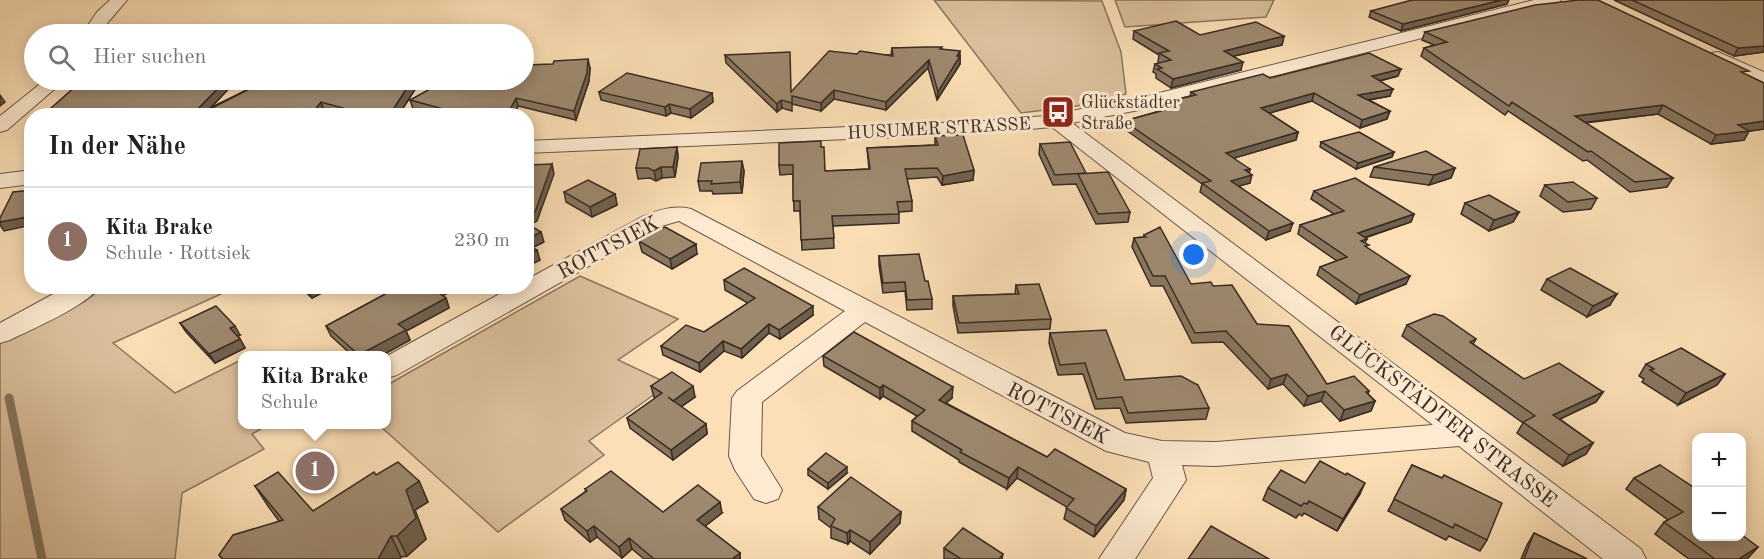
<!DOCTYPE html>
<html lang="de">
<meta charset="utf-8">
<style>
:root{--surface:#fff;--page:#f2f2f2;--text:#202124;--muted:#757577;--line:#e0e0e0;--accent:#0b8043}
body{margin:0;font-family:"Old Standard TT",serif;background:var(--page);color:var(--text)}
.controls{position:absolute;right:18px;bottom:18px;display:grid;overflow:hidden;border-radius:12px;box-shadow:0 3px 15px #0003}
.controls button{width:54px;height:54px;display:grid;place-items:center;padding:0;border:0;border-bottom:2px solid var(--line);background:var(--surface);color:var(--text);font:30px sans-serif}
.you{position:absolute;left:1194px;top:255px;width:21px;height:21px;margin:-15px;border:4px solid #fff;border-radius:50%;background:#1a73e8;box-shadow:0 0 0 9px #1a73e833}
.badge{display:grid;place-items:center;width:39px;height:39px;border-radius:50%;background:var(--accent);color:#fff;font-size:20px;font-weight:700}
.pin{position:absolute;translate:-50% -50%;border:3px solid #fff;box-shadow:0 2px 6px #0006}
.popup{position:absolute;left:238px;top:351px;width:153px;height:78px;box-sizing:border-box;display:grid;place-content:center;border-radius:12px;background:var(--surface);filter:drop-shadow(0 2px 4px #0005);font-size:20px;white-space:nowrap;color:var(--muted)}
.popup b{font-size:22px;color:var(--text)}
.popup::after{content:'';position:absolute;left:50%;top:100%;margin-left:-12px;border:12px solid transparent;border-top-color:var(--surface)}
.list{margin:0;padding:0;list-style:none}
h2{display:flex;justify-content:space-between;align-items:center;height:78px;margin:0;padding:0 24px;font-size:26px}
h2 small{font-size:20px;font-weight:400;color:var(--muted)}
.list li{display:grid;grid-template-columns:39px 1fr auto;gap:18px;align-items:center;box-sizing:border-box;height:108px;padding:0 24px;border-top:2px solid var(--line)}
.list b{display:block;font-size:22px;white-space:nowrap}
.list p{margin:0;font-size:20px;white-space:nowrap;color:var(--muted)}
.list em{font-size:20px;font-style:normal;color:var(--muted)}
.icon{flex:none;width:33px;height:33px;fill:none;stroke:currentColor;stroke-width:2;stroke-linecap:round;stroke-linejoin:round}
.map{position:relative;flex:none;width:1764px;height:559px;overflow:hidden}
.search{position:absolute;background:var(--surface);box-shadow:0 3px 15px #0003;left:24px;top:24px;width:510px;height:66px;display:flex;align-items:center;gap:15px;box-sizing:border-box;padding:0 21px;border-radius:33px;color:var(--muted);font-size:22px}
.panel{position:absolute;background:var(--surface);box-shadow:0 3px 15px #0003;left:24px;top:108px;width:510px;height:186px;border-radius:24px}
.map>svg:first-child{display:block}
</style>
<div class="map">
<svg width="1764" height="559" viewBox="0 0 1764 559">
<rect width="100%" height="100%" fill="#fcdfb6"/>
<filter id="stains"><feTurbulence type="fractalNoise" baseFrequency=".00333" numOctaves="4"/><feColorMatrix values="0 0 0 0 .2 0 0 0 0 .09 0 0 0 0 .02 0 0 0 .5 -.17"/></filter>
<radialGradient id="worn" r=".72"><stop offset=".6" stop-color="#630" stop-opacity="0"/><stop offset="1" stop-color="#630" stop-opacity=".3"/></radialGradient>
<!-- green -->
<g fill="#dbc09d" stroke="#8a7660" stroke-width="1.5">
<path d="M934,0L1102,1L1121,52L1126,94L1077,106L1021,113Z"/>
<path d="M1115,0H1274L1266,17L1125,27Z"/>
<path d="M580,276L678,319L618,360L669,384L589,441L604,455L498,532L379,425L387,424V385Z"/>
<path d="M104,287H230L232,289L113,343L175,393L243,359V424L268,425L252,434L264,449L182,493L175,559H0V343L85,301Z"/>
</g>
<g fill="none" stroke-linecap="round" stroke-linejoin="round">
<!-- stream -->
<path stroke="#85725d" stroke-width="9" d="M9,398L42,559"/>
<!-- street casing -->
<g stroke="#695848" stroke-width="2">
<g id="street">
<path d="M110,0H127L98,34H82L97,12Z"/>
<path d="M1534,0H1561L1559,3L1139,110L1072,123L1641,549L1646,559H1603L1459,446L1216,466L1182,465L1186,480L1135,559H1099L1153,478L1149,462L1106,451L865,322L762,402L761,456L782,490L778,499L766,503L754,499L735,470L729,456L732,398L737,391L845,311L679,221L658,227L397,375L387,378V356L514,286H526V280L642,217C656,210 675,205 691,209L1125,433L1162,441L1216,442L1433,425L1052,127L987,133L526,153V141L987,121L1045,116L1139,98Z"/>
<path d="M1718,52L1764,72V85L1712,61L1709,57L1712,53Z"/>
<path d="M45,80H65L7,130L0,132V116Z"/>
<path d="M32,170V184L0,188V174Z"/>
<path d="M68,286H100C87,306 32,329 10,340L0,343V323Z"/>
</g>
</g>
<!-- street -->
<use href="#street" fill="#fdead0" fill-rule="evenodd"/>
</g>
<!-- wall -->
<g fill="#88765f" stroke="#382b23" stroke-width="1.5">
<path d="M1614,0H1764V52L1734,56Z"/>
<path d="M1507,4L1401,31L1369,17L1371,11Z"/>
<path d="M1134,31L1200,35L1284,36L1282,45L1234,56L1241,70L1171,88L1156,78V74L1153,72L1155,64L1159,63L1158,62L1159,55L1133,39Z"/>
<path d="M1425,32L1747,75L1764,83V129L1749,131L1744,140L1711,144L1658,114L1585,123L1673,178L1667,187L1630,192L1587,160L1583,161L1508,111L1505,115L1421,56L1424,48L1434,45L1422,40Z"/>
<path d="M892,48L942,49L960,56V64L937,100L928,68L886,110L834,99L821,111L792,104V111L782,108L777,112L726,63L725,55L792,92L857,54L891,55Z"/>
<path d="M590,68L589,81L576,120L518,106L514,116H437L413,109L410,100Z"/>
<path d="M1398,76L1380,81L1390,96L1369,100L1390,111L1387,119L1360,128L1312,101L1269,113L1298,132L1296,140L1234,158L1249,173L1250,183L1239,186L1290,231L1266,240L1200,192L1202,184L1123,128L1124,121L1156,112L1158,104L1190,96L1191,92L1270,78Z"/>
<path d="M267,80H421L398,116H341L324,111L321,116H42L236,81L210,108Z"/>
<path d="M599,92L712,93L713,102L691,118L671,113L666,116L601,100Z"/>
<path d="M935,136L974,170L973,180L942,185L937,177L907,179L912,201V211L899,212V223L833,226L834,248L802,250L800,211H794L793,174L780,175L779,165L821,147L825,171L869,169L867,148L935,145Z"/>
<path d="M1321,142L1394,152L1392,157L1356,169L1320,147Z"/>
<path d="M1040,144L1086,173L1130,212L1128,222L1096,224L1076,184L1053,185L1039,154Z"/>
<path d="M677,147L678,157L675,177L662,178L656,181L650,178L638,179L636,168Z"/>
<path d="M1374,167L1455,168L1451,178L1429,185L1370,177Z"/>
<path d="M744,171L742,193L713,194L712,191H700L698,181Z"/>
<path d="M1545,185L1597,198L1591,209L1563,212L1540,196Z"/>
<path d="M1314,191L1414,214L1411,222L1365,238L1367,239L1365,243L1367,248L1406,284L1356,304L1317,275L1320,267L1337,261L1298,234L1300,225L1334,214L1311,199Z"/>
<path d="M564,192L615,194L617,205L592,217L566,202Z"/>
<path d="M1465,203L1519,212L1513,222L1489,231L1461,214Z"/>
<path d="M1144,235L1191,284L1213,286L1327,384L1369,391L1368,394L1375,401L1371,411L1340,421L1321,401L1304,406L1283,384L1268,389L1223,342L1192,343L1163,286H1151L1132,247L1134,238L1144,237Z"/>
<path d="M639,241L697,254L672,269L642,252Z"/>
<path d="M879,256L925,281L932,299V309L907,310L905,291L883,293L879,265Z"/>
<path d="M1547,279L1610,305L1587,317L1541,290Z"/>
<path d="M724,280L813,315L780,339L769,333L742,358L724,351L700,372L663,355L661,346L704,332L748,303L725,290Z"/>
<path d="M1016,285L1051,319L1050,329L958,333L953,306V296L1015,294Z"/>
<path d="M299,286H335L312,298Z"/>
<path d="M391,286H460L442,296L446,298L449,308L406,331L410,340L381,356H353L331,336L326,326L395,289Z"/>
<path d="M180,323L240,335L238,336L240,339L245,348L215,363L186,332Z"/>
<path d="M1407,325L1476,339L1473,344L1524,379L1603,392L1596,402L1560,419L1593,443L1586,454L1563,466L1517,433L1523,423L1402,336Z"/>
<path d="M1050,333L1125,380L1209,408L1206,419L1126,423L1120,408L1095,409L1083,374L1058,375L1049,343Z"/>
<path d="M823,356L952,398L946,403L1047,457L1126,489L1124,500L1094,537L1064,519L1067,507L1017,478L1007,489L959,462V460L912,431V421L917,416L883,396L880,399L824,366Z"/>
<path d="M1646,364L1725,374L1717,385L1678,405L1642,382L1644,379L1639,376Z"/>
<path d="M651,386L695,397L681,407L706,424L707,434L673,460L630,428L627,418L656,398L654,397Z"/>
<path d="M1412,465L1442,478L1487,540L1480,551L1449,536L1446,540L1388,511Z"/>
<path d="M1660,465L1696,537L1758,547L1747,559H1689L1655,534L1664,522L1668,520L1626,489L1634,478Z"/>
<path d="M808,469L847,473L828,489L808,475Z"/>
<path d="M376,475L419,481L428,502L415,510L426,539L407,556L401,557L400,559H222L219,555L279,521L268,506L255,486L313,511Z"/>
<path d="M1305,483L1360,494L1337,531L1304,513L1302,516L1299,514L1296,518L1263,500L1268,488Z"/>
<path d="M585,489L663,512L722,513L705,526L740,553V559H644L632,549L622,558L597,537L590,542L565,520L561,509L586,491Z"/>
<path d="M818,507L901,512L900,523L870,554L850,541L848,544L831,538V528L819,519Z"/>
<path d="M1534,533L1587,559H1521L1527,545Z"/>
<path d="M944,548L1003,554L1002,559H944Z"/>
</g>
<!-- shaded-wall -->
<g fill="#6f604e" stroke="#382b23" stroke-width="1.5">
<path d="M1502,0H1509L1507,4L1401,31L1403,24Z"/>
<path d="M1284,36L1282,45L1222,59L1224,51Z"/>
<path d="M1764,46V52L1734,56L1738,48Z"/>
<path d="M960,51V64L937,100L938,92Z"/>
<path d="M588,59L590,68L589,81L576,120L574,111Z"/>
<path d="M929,60L928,68L886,110V102Z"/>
<path d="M1243,62L1241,70L1171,88L1173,79Z"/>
<path d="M1401,69L1398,76L1370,83L1372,76Z"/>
<path d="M226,80H235L236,81L203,116H191Z"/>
<path d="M412,80H421L398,116H389Z"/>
<path d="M1393,89L1390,96L1356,102L1358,95Z"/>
<path d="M834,90V99L821,111V103Z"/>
<path d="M712,93L713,102L691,118L690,109Z"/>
<path d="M1314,93L1312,101L1259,116L1261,108Z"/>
<path d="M0,95L5,102L0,106Z"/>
<path d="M516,98L518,106L514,116H509L508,113Z"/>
<path d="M781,100L782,108L777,112V104Z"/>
<path d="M321,102L324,111L321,116H310Z"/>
<path d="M669,104L671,113L666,116L665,107Z"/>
<path d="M1663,105L1658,114L1570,124L1575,116Z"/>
<path d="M1390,111L1387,119L1360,128L1362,120Z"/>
<path d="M1764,121V129L1744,132L1749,131L1744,140L1711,144L1716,135L1738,125Z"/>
<path d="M1298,132L1296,140L1224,161L1226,153Z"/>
<path d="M677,147L678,157L675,177L673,167Z"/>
<path d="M1394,152L1392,157L1356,169L1358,163Z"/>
<path d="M742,161L744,171L742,193L740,182Z"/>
<path d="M552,164L554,174L537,221L526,227V216Z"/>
<path d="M661,167L662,178L656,181L654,171Z"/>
<path d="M1455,168L1451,178L1429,185L1434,175Z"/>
<path d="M1250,169L1249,176L1252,175L1250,183L1229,189L1231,181L1245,170Z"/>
<path d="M974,170L973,180L942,185L943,176Z"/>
<path d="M615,194L617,205L592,217L590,207Z"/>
<path d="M1519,212L1513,222L1489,231L1494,220Z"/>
<path d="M1414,214L1411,222L1354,241L1358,233Z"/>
<path d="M32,216V225L4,231L0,225V222Z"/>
<path d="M1293,223L1290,231L1266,240L1269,231Z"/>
<path d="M541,232L544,242L526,251V240Z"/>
<path d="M696,244L697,254L672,269L670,259Z"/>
<path d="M537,250L540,260L526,267V256Z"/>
<path d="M1410,276L1406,284L1356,304L1360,295Z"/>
<path d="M309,286H335L312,298L307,288Z"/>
<path d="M438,286H460L437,299L433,289Z"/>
<path d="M1617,294L1610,305L1587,317L1593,306Z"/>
<path d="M446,298L449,308L406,331L410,340L381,356H360L398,324Z"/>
<path d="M813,306V315L780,339L779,330Z"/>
<path d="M769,324V333L742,358L741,349Z"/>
<path d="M235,326L240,335L235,337L230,328Z"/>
<path d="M240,339L245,348L215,363L209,354Z"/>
<path d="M723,341L724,351L700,372L699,363Z"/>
<path d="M1287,374L1283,384L1268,389L1271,379Z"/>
<path d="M1725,374L1717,385L1678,405L1686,393Z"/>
<path d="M883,385V396L880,399V388Z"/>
<path d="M693,386L695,397L675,411L673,401Z"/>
<path d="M953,387L952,398L938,410L939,400Z"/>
<path d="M1325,391L1321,401L1304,406L1308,396Z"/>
<path d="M1603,392L1596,402L1547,425L1553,415Z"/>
<path d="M1375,401L1371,411L1340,421L1344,410Z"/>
<path d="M706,424L707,434L673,460L671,450Z"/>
<path d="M1593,443L1586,454L1563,466L1569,455Z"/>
<path d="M847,467V473L828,489V483Z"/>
<path d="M1018,467L1017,478L1007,489L1009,478Z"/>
<path d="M419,481L428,502L415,510L426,539L407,556L397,536L406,490Z"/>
<path d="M1365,483L1360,494L1337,531L1343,519Z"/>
<path d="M1126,489L1124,500L1094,537L1096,526Z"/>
<path d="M720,502L722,513L699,531L697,520Z"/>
<path d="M901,512L900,523L870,554V542Z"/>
<path d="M594,526L597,537L590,542L587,531Z"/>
<path d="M850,530V541L848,544L847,533Z"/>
<path d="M391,536L401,557L400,559H378Z"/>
<path d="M629,538L632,549L622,558L619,547Z"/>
<path d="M1758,547L1747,559H1739Z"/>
<path d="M740,553V559H732Z"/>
</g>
<!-- building -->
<g fill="#9e896f" stroke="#382b23" stroke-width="1.5">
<path d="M1412,0H1502L1403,24L1371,11Z"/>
<path d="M1579,0H1598L1749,71L1741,72L1764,83V121L1738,125L1749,131L1716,135L1663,105L1575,116L1673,178L1635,182L1591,151L1588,152L1512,102L1509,106L1424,48L1447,42L1425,32L1535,5Z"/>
<path d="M1632,0H1764V46L1738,48Z"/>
<path d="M1176,21L1200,35L1256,22L1284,36L1224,51L1243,62L1173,79L1157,69L1162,68L1155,64L1171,60L1159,53L1169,51L1134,31Z"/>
<path d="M925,47H942L940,49L960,51L957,56H960L938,92L929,60L886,102L834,90L821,103L792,96V103L781,100L777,104L725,55L790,52L791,92L829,51L857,54L860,51L893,56L892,48Z"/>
<path d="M1369,53L1401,69L1372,76L1393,89L1358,95L1390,111L1362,120L1314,93L1261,108L1298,132L1226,153L1250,169L1245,170L1252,175L1231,181L1293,223L1269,231L1202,183L1211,181L1124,121L1165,110L1158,104L1196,95L1191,92L1263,74L1270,78Z"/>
<path d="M588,59L587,73L574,111L516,98L508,113L493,114L490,116H486L475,113L469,116L410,100L446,80H524V65L553,64L554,61Z"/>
<path d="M627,73L712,93L690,109L669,104L665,107L599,92Z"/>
<path d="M92,80H226L191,116H42L76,86Z"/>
<path d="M267,80H412L389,116H372L321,102L310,116H196Z"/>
<path d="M1359,132L1394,152L1358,163L1321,142Z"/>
<path d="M963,135L974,170L943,176L937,168L905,169L912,201L897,202L899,214L832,216L834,238L801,240L800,201H793V165H779V143L821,141V147H824L825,171L870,169L867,148L938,145L935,136Z"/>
<path d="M1070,142L1086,173L1055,175L1040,144Z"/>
<path d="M677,147L673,167H661L654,171L648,168H636L640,149Z"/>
<path d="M1426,151L1455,168L1434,175L1374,167Z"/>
<path d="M742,161L740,182L711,184L712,181H698L701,163Z"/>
<path d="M552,164L535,212L526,216V165Z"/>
<path d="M1108,172L1130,212L1098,214L1078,174Z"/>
<path d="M1355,178L1414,214L1358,233L1367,239L1361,241L1369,245L1365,246L1410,276L1360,295L1320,267L1347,257L1300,225L1344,211L1314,191Z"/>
<path d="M588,180L615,194L590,207L564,192Z"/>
<path d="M1573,182L1597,198L1568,202L1545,185Z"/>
<path d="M32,190V216L0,222V218L13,192Z"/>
<path d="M1489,195L1519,212L1494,220L1465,203Z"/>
<path d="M526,223L541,232L526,240Z"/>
<path d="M665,227L696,244L670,259L639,241Z"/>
<path d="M1160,227L1191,284L1211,282L1213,286L1232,285L1257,324L1289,326L1327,384L1354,376L1369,391L1366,392L1375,401L1344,410L1325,391L1308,396L1287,374L1271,379L1226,331L1195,333L1165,276H1153L1134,238L1146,237L1144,235Z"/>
<path d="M526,244L537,250L526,256Z"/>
<path d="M919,254L925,281H928L932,299L907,300L905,282L883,283L879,256Z"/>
<path d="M744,268L813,306L779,330L769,324L741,349L723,341L699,363L661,346L686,325L704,332L755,298L724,280Z"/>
<path d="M1570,268L1617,294L1593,306L1547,279Z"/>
<path d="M1039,284L1051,319L959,323L953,296L1019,294L1016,285Z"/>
<path d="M400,286H438L433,289L446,298L398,324L406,330L359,355L326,326Z"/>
<path d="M216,306L235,326L230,328L240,339L209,354L180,323Z"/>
<path d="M1434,314L1443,316L1476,339L1470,342L1524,379L1559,363L1603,392L1553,415L1593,443L1569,455L1523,422L1535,416L1407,325Z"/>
<path d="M1106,330L1125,380L1181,376L1198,385L1209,408L1128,413L1122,397L1097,399L1085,363L1060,365L1050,333Z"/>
<path d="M854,332L953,387L939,400L1047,457L1055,449L1126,489L1096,526L1066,508L1074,499L1018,467L1009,478L960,452L962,450L912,421L925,410L883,385L880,388L823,356Z"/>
<path d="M1681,348L1725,374L1686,393L1650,370L1654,369L1646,364Z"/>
<path d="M672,372L693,386L673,401L668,397L706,424L671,450L627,418L662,393L651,386Z"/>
<path d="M826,453L847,467L828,483L808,469Z"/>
<path d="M1320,461L1346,475L1347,473L1365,483L1343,519L1309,501L1307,504L1304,503L1301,506L1268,488L1281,470L1305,483Z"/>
<path d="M398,462L419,481L406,490L416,518L397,536H391L378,559H223L219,555L233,535L283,520L255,486L278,472L313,511L374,472L376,475Z"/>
<path d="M1412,465L1442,478L1444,475L1502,503L1487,540L1455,524L1453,528L1394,499Z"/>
<path d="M1660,465L1696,489V537H1742V535L1758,547L1739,559H1715L1664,522L1683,512L1634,478Z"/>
<path d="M611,471L663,512L698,485L720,502L697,520L740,553L732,559H654L629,538L619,547L594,526L587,531L561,509L587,491L585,489Z"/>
<path d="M851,477L901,512L870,542L850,530L847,533L831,526L835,519L818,507Z"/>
<path d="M1211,526L1269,559H1188Z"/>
<path d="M963,528L1003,554L999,559H961L944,548Z"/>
<path d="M1534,533L1587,559H1524Z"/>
</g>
<!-- icons -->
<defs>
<g id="bus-square" transform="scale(1.725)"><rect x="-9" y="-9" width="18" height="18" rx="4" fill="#8f2418" stroke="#fdead0"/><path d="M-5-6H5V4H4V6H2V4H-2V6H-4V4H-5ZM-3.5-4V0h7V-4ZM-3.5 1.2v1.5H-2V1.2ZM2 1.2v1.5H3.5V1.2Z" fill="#fff"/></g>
</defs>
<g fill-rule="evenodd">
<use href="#bus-square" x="1058" y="112"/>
</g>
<g text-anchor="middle" stroke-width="6" stroke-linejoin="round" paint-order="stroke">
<!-- far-poi labels -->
<g font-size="18" fill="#382b23" stroke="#fdead0" text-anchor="start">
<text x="1081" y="108">Glückstädter<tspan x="1081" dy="21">Straße</tspan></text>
</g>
<!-- far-street labels -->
<g font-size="18" fill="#382b23" stroke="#fdead0">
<text transform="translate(939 128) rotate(-3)" y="6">HUSUMER STRASSE</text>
</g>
<!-- street labels -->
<g font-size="21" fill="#382b23" stroke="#fdead0">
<text transform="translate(608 247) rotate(-28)" y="7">ROTTSIEK</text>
<text transform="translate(1058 413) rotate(27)" y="7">ROTTSIEK</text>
<text transform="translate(1443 416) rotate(38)" y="7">GLÜCKSTÄDTER STRASSE</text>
</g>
</g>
<rect width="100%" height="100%" filter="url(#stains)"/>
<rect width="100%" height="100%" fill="url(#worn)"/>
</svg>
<div class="controls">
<button>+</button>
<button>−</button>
</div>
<div class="you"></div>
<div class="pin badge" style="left:315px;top:471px;background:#8d6e63">1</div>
<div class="popup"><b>Kita Brake</b>Schule</div>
<div class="search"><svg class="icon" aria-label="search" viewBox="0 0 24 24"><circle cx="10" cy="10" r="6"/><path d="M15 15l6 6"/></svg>Hier suchen</div>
<section class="panel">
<h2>In der Nähe<small></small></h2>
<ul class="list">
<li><span class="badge" style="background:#8d6e63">1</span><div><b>Kita Brake</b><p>Schule · Rottsiek</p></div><em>230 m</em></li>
</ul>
</section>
</div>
